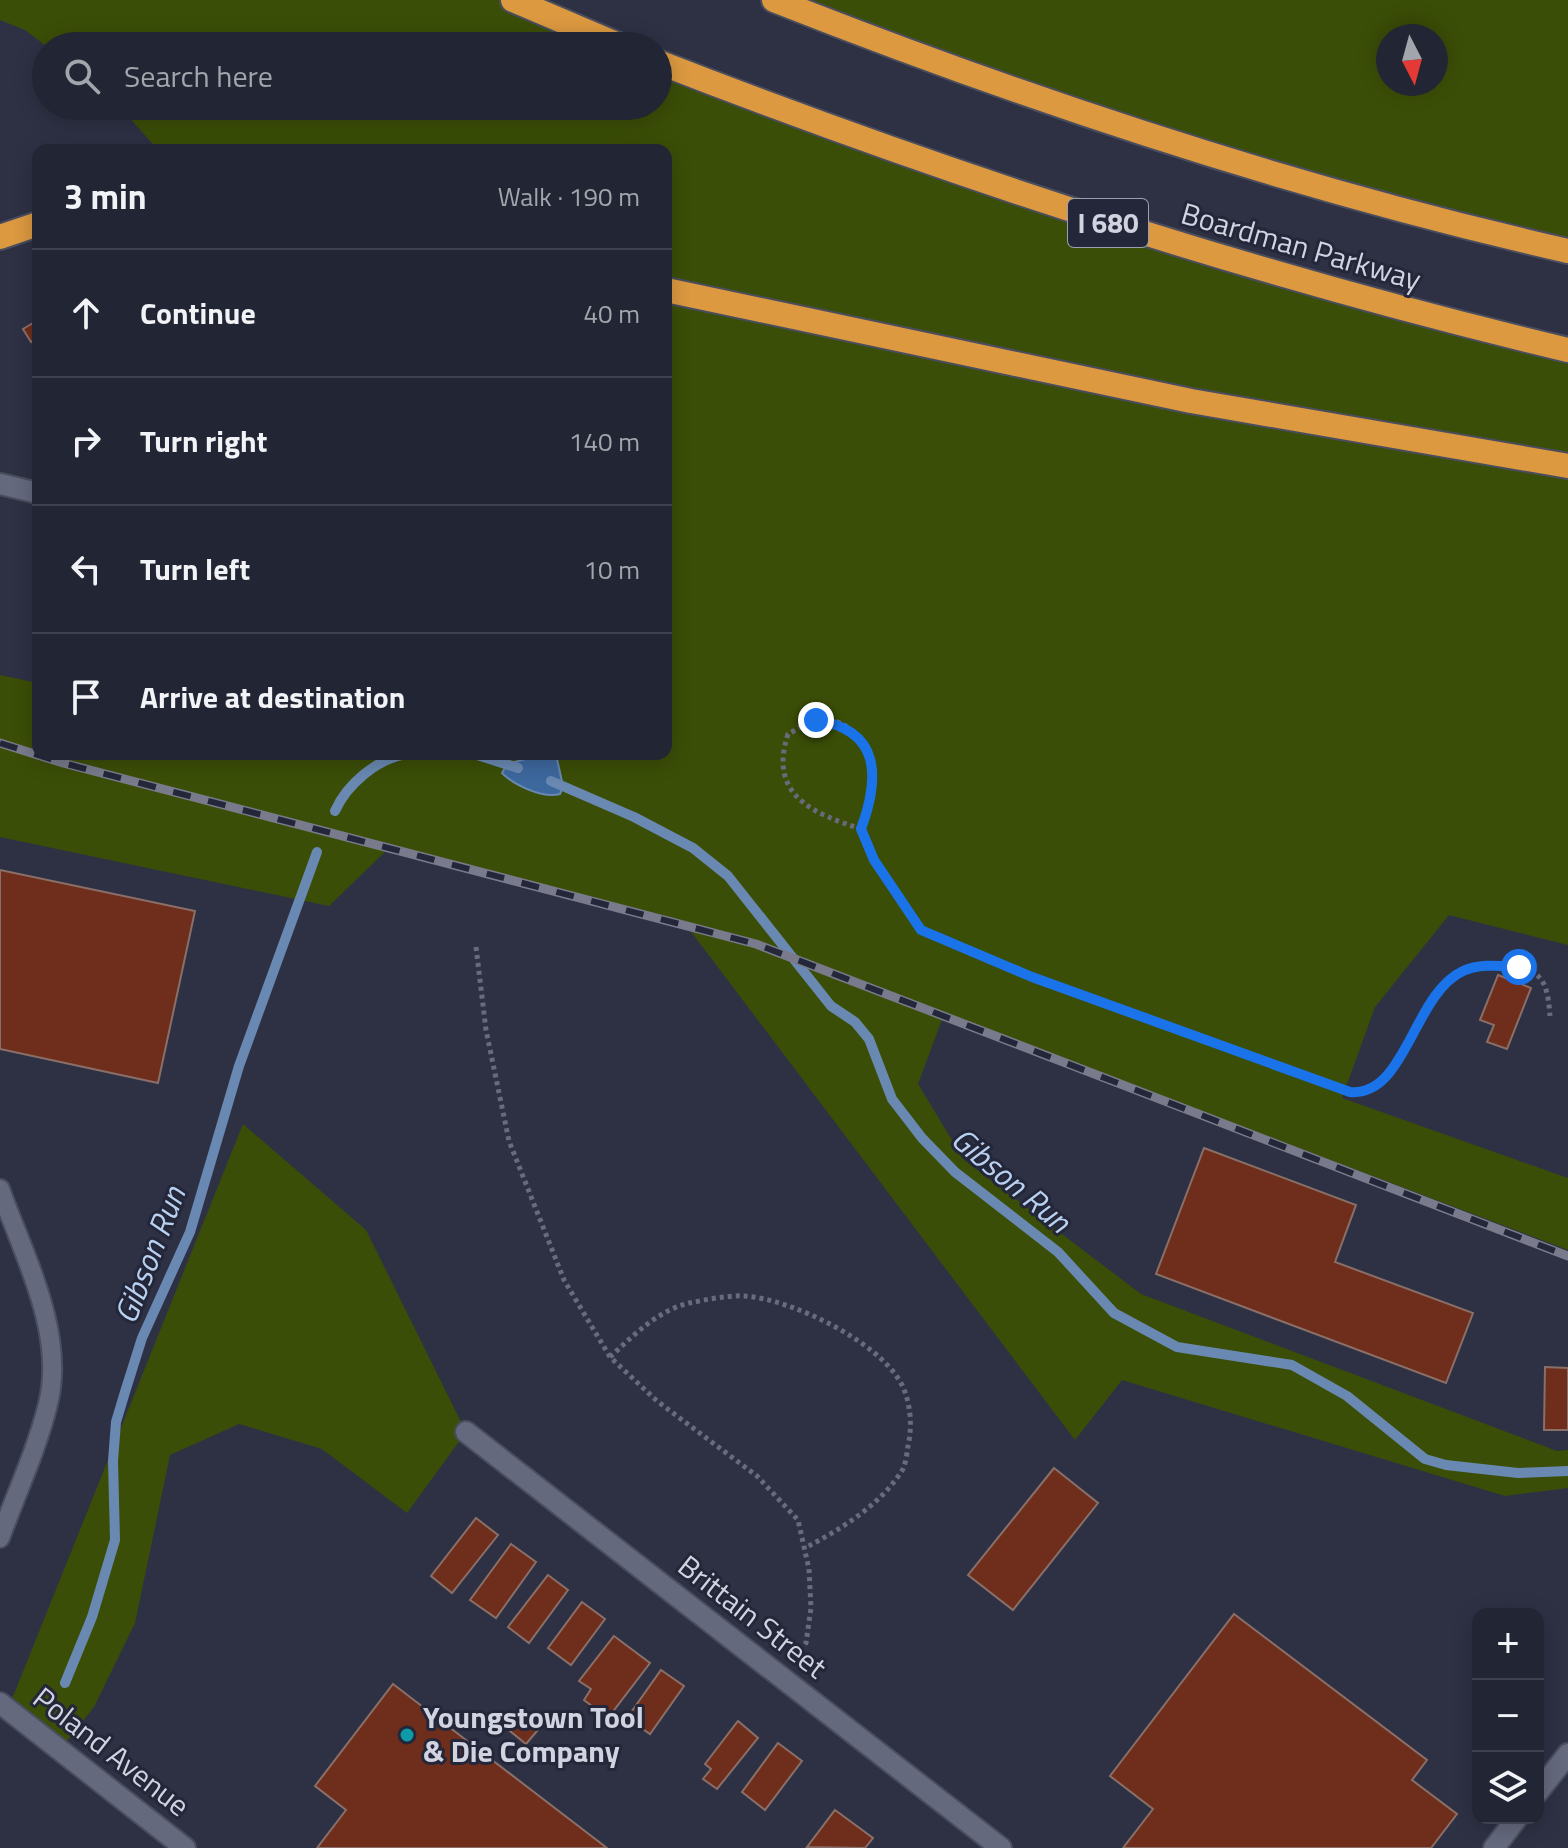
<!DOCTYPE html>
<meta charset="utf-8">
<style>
:root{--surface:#222533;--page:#2a2d3b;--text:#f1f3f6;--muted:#a2a5ac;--line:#3f424e}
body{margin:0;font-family:"Titillium Web",sans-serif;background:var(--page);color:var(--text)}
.controls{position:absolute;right:24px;bottom:24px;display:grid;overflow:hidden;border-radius:16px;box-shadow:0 4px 20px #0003}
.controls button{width:72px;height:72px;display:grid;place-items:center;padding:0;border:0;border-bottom:2px solid var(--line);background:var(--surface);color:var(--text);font:40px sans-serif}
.compass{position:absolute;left:1376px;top:24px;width:72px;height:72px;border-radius:50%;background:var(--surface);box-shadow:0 4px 20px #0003;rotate:174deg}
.stop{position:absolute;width:24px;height:24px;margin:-18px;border:6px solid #1a73e8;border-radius:50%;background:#fff}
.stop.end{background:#1a73e8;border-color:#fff;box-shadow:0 2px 8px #0008}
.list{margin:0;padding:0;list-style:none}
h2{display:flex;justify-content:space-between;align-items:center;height:104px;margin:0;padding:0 32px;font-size:34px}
h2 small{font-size:26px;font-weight:400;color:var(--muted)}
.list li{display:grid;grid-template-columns:52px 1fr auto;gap:24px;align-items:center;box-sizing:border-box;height:128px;padding:0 32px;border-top:2px solid var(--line)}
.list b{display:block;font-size:30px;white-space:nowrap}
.list em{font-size:26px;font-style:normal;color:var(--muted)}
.icon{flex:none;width:44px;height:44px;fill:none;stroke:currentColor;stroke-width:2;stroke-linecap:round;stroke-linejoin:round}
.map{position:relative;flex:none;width:1568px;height:1848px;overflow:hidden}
.search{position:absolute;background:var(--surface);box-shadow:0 4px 20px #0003;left:32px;top:32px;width:640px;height:88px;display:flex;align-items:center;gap:20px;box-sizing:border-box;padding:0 28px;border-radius:44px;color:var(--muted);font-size:30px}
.panel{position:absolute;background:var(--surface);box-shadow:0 4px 20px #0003;left:32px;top:144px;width:640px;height:616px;border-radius:16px}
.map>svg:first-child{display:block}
</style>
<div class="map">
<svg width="1568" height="1848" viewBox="0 0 1568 1848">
<rect width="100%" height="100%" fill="#2e3144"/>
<!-- green -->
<g fill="#3b4e07" fill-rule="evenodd">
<path d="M0,0H513L621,46H46L25,30L0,20Z"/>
<path d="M782,0H1568V251L1387,206ZM1388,36H1436V84H1388Z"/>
<path d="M658,62L806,119L1568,350V945L1449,915L1375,1007L1342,1098L1568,1178V1250L944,1014L918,1084L964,1160L1141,1294L1557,1451L1568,1450V1488L1505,1496L1122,1380L1075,1440L686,925L389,848L329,906L0,837V675L38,683V754H666V150H158L119,106H658ZM557,759L563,786L552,796L514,782Z"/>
<path d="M243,1124L366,1230L466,1432L407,1513L322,1449L239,1424L170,1455L135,1623L94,1707L60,1750L8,1709Z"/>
</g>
<!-- water -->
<path fill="#3d689e" stroke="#6988b2" stroke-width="2" d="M541,755L557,759L563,786L560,794C543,799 514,785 502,773L507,764Z"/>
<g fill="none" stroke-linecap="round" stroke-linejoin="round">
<!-- stream -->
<g stroke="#6988b2" stroke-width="10">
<path d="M474,754L518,768"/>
<path d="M551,781L634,817L693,848L728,876L831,1006L855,1022L869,1039L892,1099L922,1138L955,1172L1058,1252L1114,1313L1177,1347L1292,1365L1347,1396L1425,1459L1446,1465L1518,1473L1568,1471"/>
<path d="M335,811C347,784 377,759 406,754"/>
<path d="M65,1683L92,1617L115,1540L113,1461L116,1422L125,1392L142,1338L190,1232L239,1066L317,852"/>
</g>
</g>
<!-- building -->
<g fill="#6f2e1c" stroke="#896f68" stroke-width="2">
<path d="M38,320V337L31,342L23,329Z"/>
<path d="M0,870L195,911L158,1083L0,1049Z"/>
<path d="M1498,975L1531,988L1507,1049L1487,1042L1494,1025L1480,1020Z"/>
<path d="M1204,1148L1356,1205L1335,1262L1473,1313L1446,1383L1156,1274Z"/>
<path d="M1545,1367L1568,1368V1430H1544Z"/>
<path d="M1054,1468L1098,1503L1013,1610L968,1575Z"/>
<path d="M476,1518L498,1535L452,1593L431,1576Z"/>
<path d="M511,1544L536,1562L496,1618L470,1600Z"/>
<path d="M548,1575L568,1590L529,1643L508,1627Z"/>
<path d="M582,1602L605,1619L571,1665L548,1648Z"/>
<path d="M1234,1614L1427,1760L1412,1780L1457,1814L1431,1848H1123L1153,1809L1110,1776Z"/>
<path d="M614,1636L650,1663L608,1718L584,1700L591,1689L579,1681Z"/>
<path d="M661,1670L684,1686L650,1734L627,1718Z"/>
<path d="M393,1684L607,1848H317L346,1810L315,1786Z"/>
<path d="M526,1711L542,1725L526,1744L510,1731Z"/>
<path d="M738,1721L758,1738L717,1789L703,1779L711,1769L705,1764Z"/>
<path d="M778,1743L802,1761L765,1810L742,1792Z"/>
<path d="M835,1810L873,1838L865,1848L807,1847Z"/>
</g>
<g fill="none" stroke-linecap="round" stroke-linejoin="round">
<!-- service casing -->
<g stroke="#4a4d5d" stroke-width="22">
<path id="service" d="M0,1189C23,1254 66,1333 48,1404C37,1449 16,1494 0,1538"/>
</g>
<!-- minor casing -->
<g stroke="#4a4d5d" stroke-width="24">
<g id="minor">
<path d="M0,484L38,493"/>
<path d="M466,1432L1001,1848"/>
<path d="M1538,1792L1568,1754"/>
<path d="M1494,1848L1517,1818"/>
</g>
</g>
<!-- secondary casing -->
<g stroke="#4a4d5d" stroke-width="24">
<path id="secondary" d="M0,1703L185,1848"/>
</g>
<!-- motorway casing -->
<g stroke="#4a4d5d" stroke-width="28">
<g id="motorway">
<path d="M513,0L621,46"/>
<path d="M774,0C1033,102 1296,189 1568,251"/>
<path d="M658,62C956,178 1257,276 1568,350"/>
<path d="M0,237L38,224"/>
<path d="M666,290L1191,401L1568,466"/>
</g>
</g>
<!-- path -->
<g stroke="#696b7c" stroke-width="5" stroke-dasharray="4 4" stroke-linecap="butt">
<path d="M861,829C865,820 869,810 872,800C880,765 858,714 817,720C808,722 796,730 788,734C768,795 812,813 861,829L874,860L921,930L1032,977L1350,1092C1360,1093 1370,1093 1378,1085C1411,1057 1415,1005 1450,978C1470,964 1519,957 1538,976C1548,985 1549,1004 1550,1016"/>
<path d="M476,947L486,1030L509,1141L564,1280L610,1357L657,1401L757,1476L798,1520L809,1569L811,1608L806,1643L796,1657"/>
<path d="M610,1357C634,1335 657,1311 689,1303C705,1300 727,1295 744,1296C790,1298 889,1345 905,1392C911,1409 912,1428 908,1446C907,1453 906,1462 903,1469C881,1505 841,1529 805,1548"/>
</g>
<!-- service -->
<use href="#service" stroke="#65697e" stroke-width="18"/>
<!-- minor -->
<use href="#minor" stroke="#65697e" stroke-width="20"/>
<!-- secondary -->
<use href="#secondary" stroke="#65697e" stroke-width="20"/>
<!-- motorway -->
<use href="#motorway" stroke="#dc9940" stroke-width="24"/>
<!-- rail casing -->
<g stroke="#797b8c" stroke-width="9">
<path id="rail" d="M0,743L63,763L756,944L1568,1256"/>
</g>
<!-- rail -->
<use href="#rail" stroke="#242739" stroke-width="6" stroke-dasharray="18" stroke-linecap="butt"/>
</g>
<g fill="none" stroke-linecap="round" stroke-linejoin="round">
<!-- route -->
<path stroke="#1a73e8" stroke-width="10" d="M816,720C881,730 880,777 861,829L874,860L921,930L1032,977L1350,1092C1406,1097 1413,994 1463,971C1480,963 1501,966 1519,967"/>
</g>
<!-- markers -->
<circle fill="#0f9aa8" stroke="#242739" stroke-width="3" cx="407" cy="1735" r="8"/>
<g text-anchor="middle" stroke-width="6" stroke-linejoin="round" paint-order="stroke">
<!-- shield labels -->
<rect fill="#242739" stroke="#9d9fae" stroke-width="2" x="1068" y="199" width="80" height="48" rx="6"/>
<g font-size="28" font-weight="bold" fill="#d1d3e0">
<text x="1108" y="233">I 680</text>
</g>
<!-- street labels -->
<g font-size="30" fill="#d1d3e0" stroke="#242739">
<text transform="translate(1301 247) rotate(16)" y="10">Boardman Parkway</text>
<text transform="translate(752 1617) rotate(38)" y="10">Brittain Street</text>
<text transform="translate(111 1752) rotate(38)" y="10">Poland Avenue</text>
</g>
<!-- poi labels -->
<g font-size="30" font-weight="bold" fill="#d1d3e0" stroke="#242739" text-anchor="start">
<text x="423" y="1728">Youngstown Tool<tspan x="423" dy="34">&amp; Die Company</tspan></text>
</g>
<!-- water labels -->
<g font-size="32" font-style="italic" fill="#b9d1f0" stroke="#242739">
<text transform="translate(1011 1180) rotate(40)" y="11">Gibson Run</text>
<text transform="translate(150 1255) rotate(-69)" y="11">Gibson Run</text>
</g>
</g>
</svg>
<div class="controls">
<button>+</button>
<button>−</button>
<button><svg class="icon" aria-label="layers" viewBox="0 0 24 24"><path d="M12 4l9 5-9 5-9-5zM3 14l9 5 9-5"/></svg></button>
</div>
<svg class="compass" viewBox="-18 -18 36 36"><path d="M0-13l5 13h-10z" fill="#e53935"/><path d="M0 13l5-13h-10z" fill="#a2a5ac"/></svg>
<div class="stop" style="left:1519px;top:967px"></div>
<div class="stop end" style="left:816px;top:720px"></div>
<div class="search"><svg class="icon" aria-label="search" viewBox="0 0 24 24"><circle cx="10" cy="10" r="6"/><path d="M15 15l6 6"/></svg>Search here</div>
<section class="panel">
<h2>3 min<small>Walk · 190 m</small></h2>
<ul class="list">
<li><svg class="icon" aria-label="ahead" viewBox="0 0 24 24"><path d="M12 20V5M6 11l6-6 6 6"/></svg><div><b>Continue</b></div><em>40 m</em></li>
<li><svg class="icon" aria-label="right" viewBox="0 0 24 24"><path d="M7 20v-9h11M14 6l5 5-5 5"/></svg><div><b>Turn right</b></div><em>140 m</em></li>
<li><svg class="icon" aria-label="left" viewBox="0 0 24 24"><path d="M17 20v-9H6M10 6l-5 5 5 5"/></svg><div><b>Turn left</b></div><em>10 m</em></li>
<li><svg class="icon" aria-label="arrive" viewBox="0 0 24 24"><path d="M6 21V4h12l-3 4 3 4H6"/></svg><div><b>Arrive at destination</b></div></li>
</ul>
</section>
</div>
